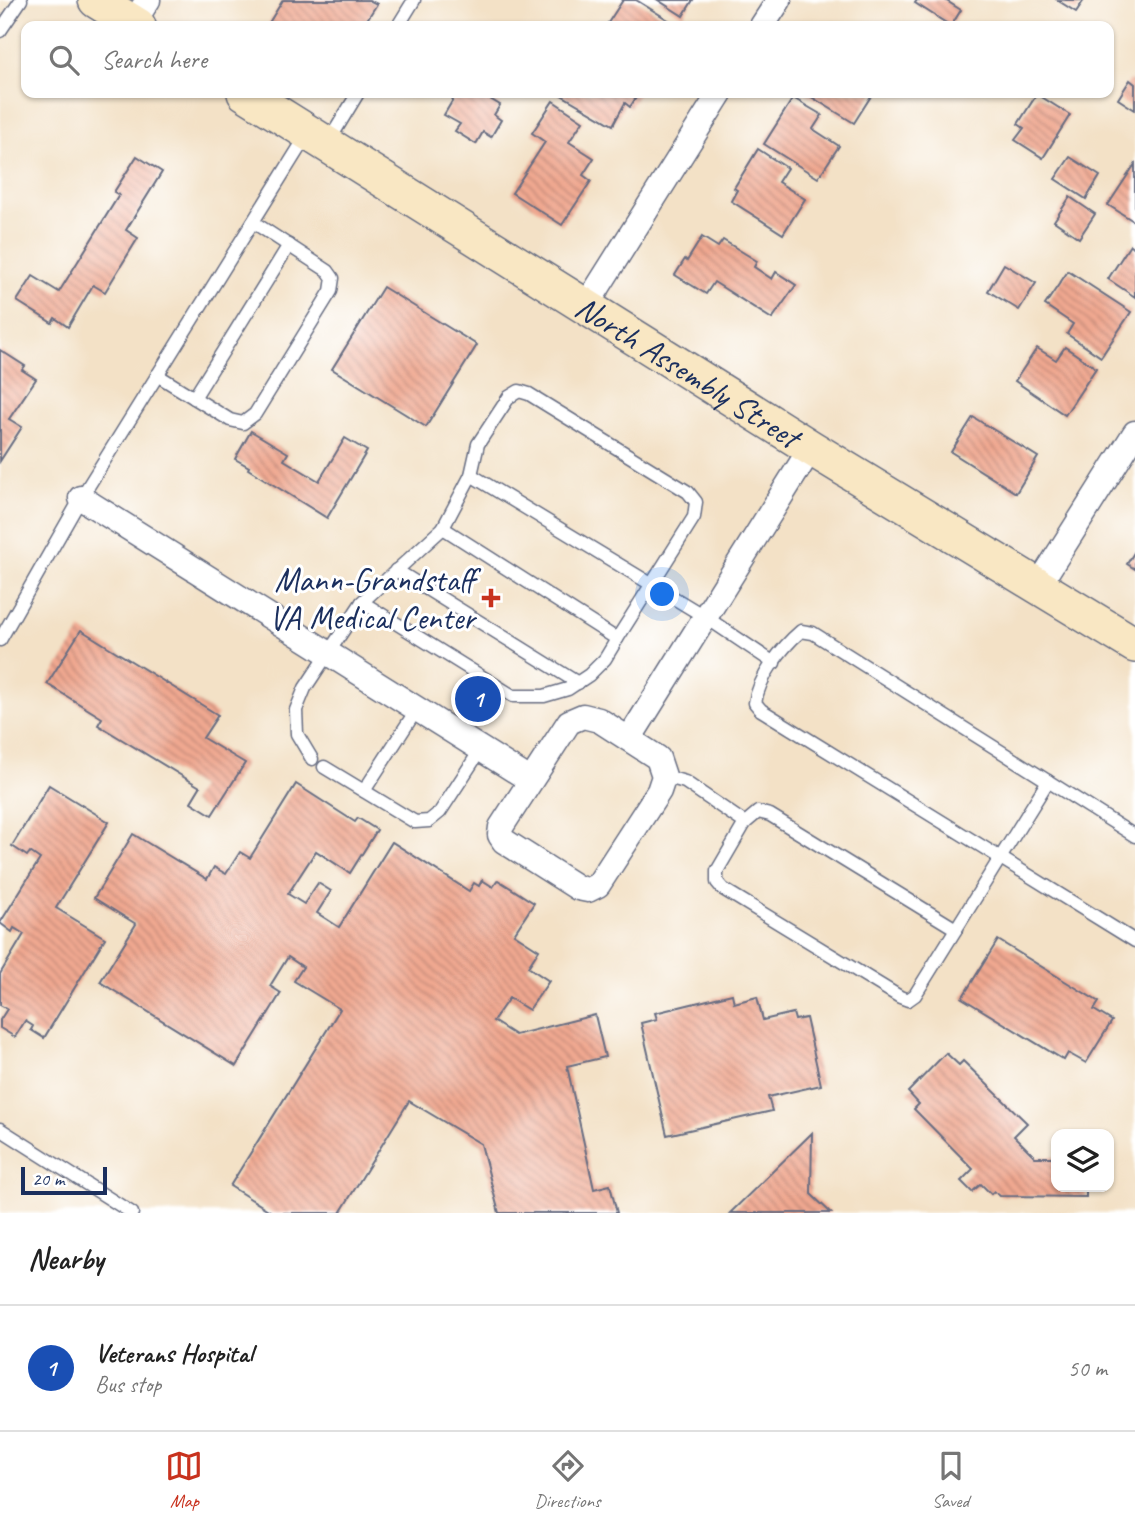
<!DOCTYPE html>
<style>
:root{--surface:#fff;--page:#f2f2f2;--text:#222;--muted:#767676;--line:#e0e0e0;--accent:#c8321e}
body{margin:0;font-family:Caveat,sans-serif;background:var(--page);color:var(--text)}
.controls{position:absolute;right:21px;bottom:21px;display:grid;overflow:hidden;border-radius:14px;box-shadow:0 2px 5px #0004}
.controls button{width:63px;height:63px;display:grid;place-items:center;padding:0;border:0;border-bottom:2px solid var(--line);background:var(--surface);color:var(--text);font:35px sans-serif}
.scale{position:absolute;left:21px;bottom:18px;width:86px;box-sizing:border-box;padding-left:7px;border:4px solid #1b2f5e;border-top:0;font-size:19px;line-height:24px;white-space:nowrap;color:#1b2f5e;-webkit-text-stroke:5px #fff;paint-order:stroke}
.you{position:absolute;left:663px;top:595px;width:24px;height:24px;margin:-18px;border:5px solid #fff;border-radius:50%;background:#1a73e8;box-shadow:0 0 0 10px #1a73e833}
.badge{display:grid;place-items:center;width:46px;height:46px;border-radius:50%;background:var(--accent);color:#fff;font-size:23px;font-weight:700}
.pin{position:absolute;translate:-50% -50%;border:4px solid #fff;box-shadow:0 2px 7px #0006}
.list{margin:0;padding:0;list-style:none}
h2{display:flex;justify-content:space-between;align-items:center;height:91px;margin:0;padding:0 28px;font-size:30px}
h2 small{font-size:23px;font-weight:400;color:var(--muted)}
.list li{display:grid;grid-template-columns:46px 1fr auto;gap:21px;align-items:center;box-sizing:border-box;height:126px;padding:0 28px;border-top:2px solid var(--line)}
.list b{display:block;font-size:26px;white-space:nowrap}
.list p{margin:0;font-size:23px;white-space:nowrap;color:var(--muted)}
.list em{font-size:23px;font-style:normal;color:var(--muted)}
.icon{flex:none;width:38px;height:38px;fill:none;stroke:currentColor;stroke-width:2;stroke-linecap:round;stroke-linejoin:round}
.map{position:relative;flex:none;width:1135px;height:1213px;overflow:hidden}
.search{position:absolute;background:var(--surface);box-shadow:0 2px 5px #0004;left:21px;right:21px;top:21px;height:77px;display:flex;align-items:center;gap:18px;box-sizing:border-box;padding:0 24px;border-radius:14px;color:var(--muted);font-size:26px}
.sheet{height:217px;background:var(--surface)}
nav{display:flex;justify-content:space-around;align-items:center;box-sizing:border-box;height:98px;border-top:2px solid var(--line);background:var(--surface);font-size:19px;color:var(--muted)}
nav a{display:grid;justify-items:center;gap:4px}
nav .on{color:var(--accent)}
.map>svg:first-child{display:block}
</style>
<div class="map">
<svg width="1135" height="1213" viewBox="0 0 1135 1213">
<defs>
<pattern id="building-back-hatch" width="6" height="6" patternUnits="userSpaceOnUse" patternTransform="scale(1.75)"><rect width="6" height="6" fill="#f0a890"/><path d="M-1 5l2 2M0 0l6 6M5-1l2 2" fill="none" stroke="#c28979"/></pattern>
</defs>
<rect width="100%" height="100%" fill="#fff"/>
<filter id="ink" filterUnits="userSpaceOnUse"><feTurbulence type="fractalNoise" baseFrequency=".0143" numOctaves="2"/><feDisplacementMap in="SourceGraphic" scale="14" xChannelSelector="R" yChannelSelector="G"/><feConvolveMatrix kernelMatrix="1 2 1 2 8 2 1 2 1" color-interpolation-filters="sRGB"/></filter>
<filter id="wash" filterUnits="userSpaceOnUse"><feTurbulence type="fractalNoise" baseFrequency=".00686" numOctaves="4" result="noise"/><feDisplacementMap in="SourceGraphic" scale="28" xChannelSelector="R" yChannelSelector="G"/><feGaussianBlur stdDeviation="1.57" result="paint"/><feColorMatrix in="noise" values="0 0 0 0 0 0 0 0 0 0 0 0 0 0 0 0 0 1.4 0 .05"/><feComposite in="paint" operator="in"/></filter>
<g filter="url(#wash)">
<rect width="100%" height="100%" fill="#f3e1c6"/>
<g id="blocks">
<!-- building -->
<g fill="url(#building-back-hatch)">
<path d="M283,0H369L377,4L363,26H356L345,20L340,26H267Z"/>
<path d="M623,0H636L678,26H606Z"/>
<path d="M658,0H693L683,16Z"/>
<path d="M917,0H945L961,10L951,26L915,3Z"/>
<path d="M1057,0H1084L1076,12Z"/>
<path d="M1130,80L1135,84V110L1118,99Z"/>
<path d="M457,93H480L500,105L494,115L501,120L491,137L483,132L476,144L455,131L460,124L444,115Z"/>
<path d="M558,93H639L630,107L625,103L613,125Z"/>
<path d="M805,93H873L854,123Z"/>
<path d="M1037,94L1070,115L1043,158L1015,140L1024,128L1018,124Z"/>
<path d="M793,98L822,115L813,129L839,146L818,178L764,144Z"/>
<path d="M553,101L583,121L569,142L594,158L583,175L591,181L562,225L512,193L545,142L532,133Z"/>
<path d="M758,149L787,168L778,182L805,199L783,234L731,201L737,190L734,188Z"/>
<path d="M137,156L162,172L126,230L138,238L105,292L93,285L68,327L55,318L52,323L17,301L33,276L59,292L119,195L114,192Z"/>
<path d="M1070,157L1100,176L1086,199L1055,179Z"/>
<path d="M1135,164V222L1108,205Z"/>
<path d="M1070,197L1095,214L1079,238L1054,221Z"/>
<path d="M702,237L718,247L723,240L757,261L754,267L772,279L776,272L796,285L772,319L714,282L706,294L675,275L685,259L687,261Z"/>
<path d="M1130,245L1135,248V297L1108,279Z"/>
<path d="M1004,264L1036,283L1019,310L988,291Z"/>
<path d="M1068,271L1131,312L1101,357L1067,334L1073,324L1045,305Z"/>
<path d="M383,287L477,345L426,427L332,369Z"/>
<path d="M1065,347L1096,368L1065,415L1015,381L1037,348L1056,360Z"/>
<path d="M0,350L25,366L22,370L36,379L9,419L22,427L0,461Z"/>
<path d="M973,417L1038,457L1016,493L951,452Z"/>
<path d="M251,431L288,453L284,460L319,481L345,438L367,451L327,518L248,469L249,467L235,459Z"/>
<path d="M1135,551V569L1127,564Z"/>
<path d="M81,630L218,715L203,738L245,763L212,815L191,802L200,787L98,725L102,718L47,684Z"/>
<path d="M296,784L355,822L358,818L377,830L350,873L316,851L288,894L304,904L318,883L331,891L317,913L339,927L392,842L469,891L474,883L479,886L482,880L493,887L498,880L534,903L514,934L539,950L528,967L549,981L529,1010L509,998L493,1021L515,1035L595,1015L605,1057L567,1066L594,1189L610,1185L617,1213H499L481,1144L409,1101L340,1213H273L230,1186L340,1009L294,981L303,967L288,957L270,986L281,993L236,1066L100,982L136,924L94,898L133,834L207,879L214,867L226,874L240,852L250,858Z"/>
<path d="M49,785L109,822L56,908L105,938L44,1038L31,1030L33,1026L25,1021L15,1037L0,1028V1020L7,1009L0,1005V974L24,934L14,928L12,932L0,923L40,859L30,852L27,856L12,846Z"/>
<path d="M998,940L1099,1002L1094,1010L1112,1021L1086,1063L1068,1053L1064,1060L962,998Z"/>
<path d="M732,994L734,1003L757,997L763,1020L793,1013L795,1020L806,1018L821,1085L768,1097L772,1111L667,1135L641,1023L657,1019L655,1013Z"/>
<path d="M946,1053L959,1065L963,1061L1027,1123L1014,1136L1035,1157H1056V1187H1086V1197L1000,1196L994,1191L991,1194L981,1184L972,1192L961,1181L973,1169L914,1109L919,1104L908,1092Z"/>
<path d="M812,1133L811,1194L831,1213H730Z"/>
</g>
</g>
</g>
<g filter="url(#ink)">
<use href="#blocks" fill-opacity="0" stroke="#676d82" stroke-width="2"/>
<g fill="none" stroke-linecap="round" stroke-linejoin="round">
<!-- service casing -->
<g stroke="#676d82" stroke-width="15">
<g id="service">
<path d="M398,26L414,0"/>
<path d="M0,31L21,0"/>
<path d="M327,144L358,93"/>
<path d="M157,375L230,420L243,423L255,414L331,291L333,278L328,271L253,222"/>
<path d="M519,391L529,394L688,492L696,502L694,517L617,639L443,528L471,475L478,444L509,397Z"/>
<path d="M194,398L289,245"/>
<path d="M471,475L707,618L774,663"/>
<path d="M396,570L578,683"/>
<path d="M362,602L513,696H544L568,689L589,675L605,659L617,639"/>
<path d="M0,640L81,498L307,135"/>
<path d="M312,759L297,734L296,710L305,688L362,602L443,528"/>
<path d="M324,767L415,822L429,821L440,812L481,749"/>
<path d="M664,776L685,782L745,823L717,871V882L723,889L900,997L908,1000L915,995L1048,781"/>
<path d="M364,791L417,709"/>
<path d="M745,823L758,812L770,815L956,929"/>
<path d="M1135,836L813,633L801,631C781,648 759,677 755,703L761,710L1135,941"/>
<path d="M0,1129L132,1213"/>
</g>
</g>
<!-- minor casing -->
<g stroke="#676d82" stroke-width="27">
<g id="minor">
<path d="M133,23L148,0"/>
<path d="M762,26L779,0"/>
<path d="M586,306L720,93"/>
<path d="M81,498L530,780"/>
<path d="M1038,586L1135,433"/>
<path d="M583,716L599,720L658,758L664,776L659,791L598,885L588,890L578,888L504,841L500,835L501,827L569,722Z"/>
<path d="M629,739L811,448"/>
</g>
</g>
<!-- secondary casing -->
<g stroke="#676d82" stroke-width="38">
<g id="secondary">
<path d="M96,0L138,26"/>
<path id="s1" d="M245,93L811,448L1135,645"/>
</g>
</g>
<!-- service -->
<use href="#service" stroke="#fff" stroke-width="12"/>
<!-- minor -->
<use href="#minor" stroke="#fff" stroke-width="24"/>
<!-- secondary -->
<use href="#secondary" stroke="#f9e7c3" stroke-width="35"/>
</g>
</g>
<!-- markers -->
<path fill="#c8321e" stroke="#fff" stroke-width="2.5" d="M487.5 587.5h7v7h7v7h-7v7h-7v-7h-7v-7h7z"/>
<g text-anchor="middle" stroke-width="6" stroke-linejoin="round" paint-order="stroke">
<!-- street labels -->
<g font-size="33" fill="#1b2f5e" stroke="#fff">
<text dy="12" stroke="none"><textPath href="#s1" startOffset="523">North Assembly Street</textPath></text>
</g>
<!-- poi labels -->
<g font-size="33" fill="#1b2f5e" stroke="#fff" text-anchor="end">
<text x="475" y="591">Mann-Grandstaff<tspan x="475" dy="38">VA Medical Center</tspan></text>
</g>
</g>
</svg>
<div class="controls">
<button><svg class="icon" aria-label="layers" viewBox="0 0 24 24"><path d="M12 4l9 5-9 5-9-5zM3 14l9 5 9-5"/></svg></button>
</div>
<div class="scale">20 m</div>
<div class="you"></div>
<div class="pin badge" style="left:478px;top:699px;background:#1a4fb4">1</div>
<div class="search"><svg class="icon" aria-label="search" viewBox="0 0 24 24"><circle cx="10" cy="10" r="6"/><path d="M15 15l6 6"/></svg>Search here</div>
</div>
<section class="sheet">
<h2>Nearby<small></small></h2>
<ul class="list">
<li><span class="badge" style="background:#1a4fb4">1</span><div><b>Veterans Hospital</b><p>Bus stop</p></div><em>50 m</em></li>
</ul>
</section>
<nav>
<a class="on"><svg class="icon" aria-label="map" viewBox="0 0 24 24"><path d="M3 6l6-2 6 2 6-2v14l-6 2-6-2-6 2zM9 4v14M15 6v14"/></svg>Map</a>
<a><svg class="icon" aria-label="directions" viewBox="0 0 24 24"><path d="M12 3l9 9-9 9-9-9zM9 14v-3h6M13 9l2 2-2 2"/></svg>Directions</a>
<a><svg class="icon" aria-label="saved" viewBox="0 0 24 24"><path d="M7 4h10v16l-5-4-5 4z"/></svg>Saved</a>
</nav>
